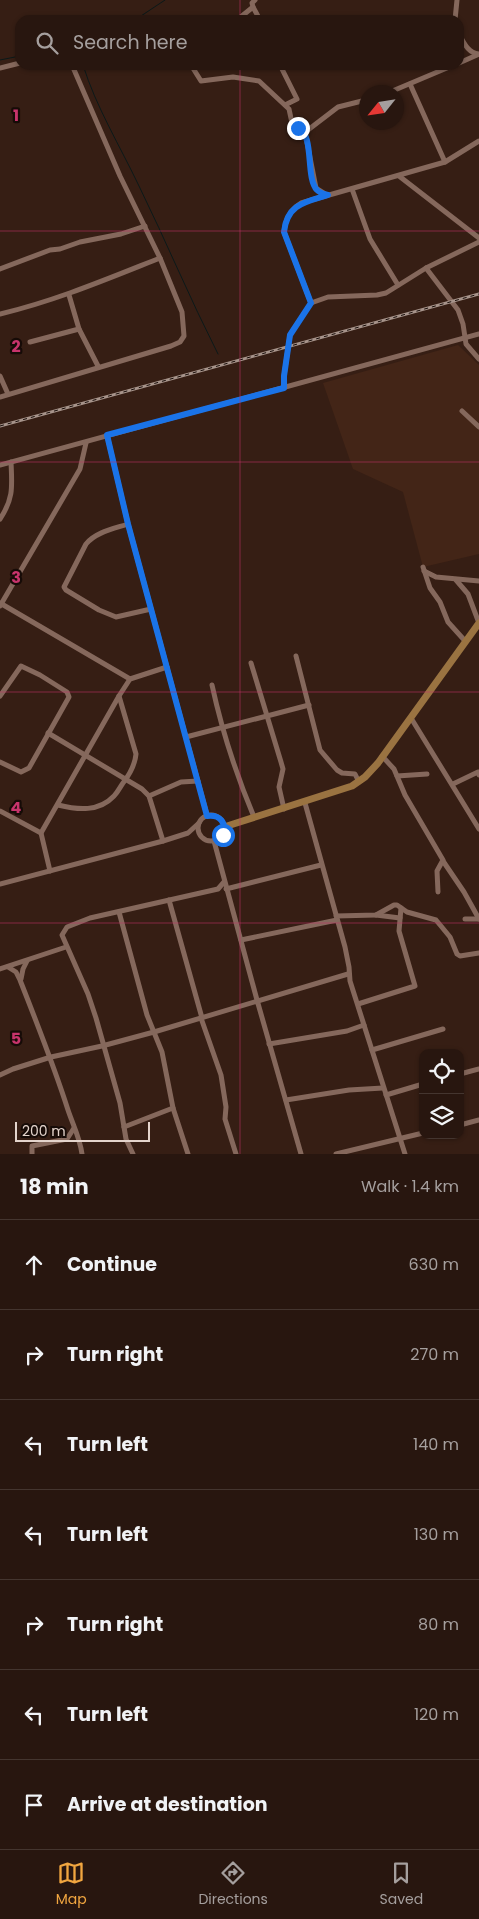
<!DOCTYPE html>
<meta charset="utf-8">
<style>
:root{--surface:#28160f;--page:#34231d;--text:#f1f3f6;--muted:#a59f9e;--line:#44352f;--accent:#f1a640}
body{margin:0;font-family:Poppins,sans-serif;background:var(--page);color:var(--text)}
.controls{position:absolute;right:15px;bottom:15px;display:grid;overflow:hidden;border-radius:10px;box-shadow:0 1px 4px #0004}
.controls button{width:45px;height:45px;display:grid;place-items:center;padding:0;border:0;border-bottom:1px solid var(--line);background:var(--surface);color:var(--text);font:25px sans-serif}
.compass{position:absolute;left:359px;top:85px;width:45px;height:45px;border-radius:50%;background:var(--surface);box-shadow:0 1px 4px #0004;rotate:240deg}
.scale{position:absolute;left:15px;bottom:12px;width:135px;box-sizing:border-box;padding-left:5px;border:2px solid #e4d4cc;border-top:0;font-size:14px;line-height:18px;white-space:nowrap;color:#e4d4cc;-webkit-text-stroke:4px #160b07;paint-order:stroke}
.stop{position:absolute;width:15px;height:15px;margin:-11px;border:4px solid #1a73e8;border-radius:50%;background:#fff}
.stop.end{background:#1a73e8;border-color:#fff;box-shadow:0 1px 5px #0008}
.list{margin:0;padding:0;list-style:none}
h2{display:flex;justify-content:space-between;align-items:center;height:65px;margin:0;padding:0 20px;font-size:21px}
h2 small{font-size:16px;font-weight:400;color:var(--muted)}
.list li{display:grid;grid-template-columns:32px 1fr auto;gap:15px;align-items:center;box-sizing:border-box;height:90px;padding:0 20px;border-top:1px solid var(--line)}
.list b{display:block;font-size:19px;white-space:nowrap}
.list em{font-size:16px;font-style:normal;color:var(--muted)}
.icon{flex:none;width:28px;height:28px;fill:none;stroke:currentColor;stroke-width:2;stroke-linecap:round;stroke-linejoin:round}
.map{position:relative;flex:none;width:479px;height:1154px;overflow:hidden}
.search{position:absolute;background:var(--surface);box-shadow:0 1px 4px #0004;left:15px;right:15px;top:15px;height:55px;display:flex;align-items:center;gap:12px;box-sizing:border-box;padding:0 18px;border-radius:15px;color:var(--muted);font-size:19px}
.sheet{height:695px;background:var(--surface)}
nav{display:flex;justify-content:space-around;align-items:center;box-sizing:border-box;height:70px;border-top:1px solid var(--line);background:var(--surface);font-size:14px;color:var(--muted)}
nav a{display:grid;justify-items:center;gap:2px}
nav .on{color:var(--accent)}
.map>svg:first-child{display:block}
</style>
<div class="map">
<svg width="479" height="1154" viewBox="0 0 479 1154">
<rect width="100%" height="100%" fill="#361e14"/>
<!-- built -->
<path fill="#432517" d="M458,345L479,365V554L423,567L403,492L353,469L323,383Z"/>
<g fill="none" stroke-linecap="round" stroke-linejoin="round">
<!-- stream -->
<g stroke="#0b1919" stroke-width="1">
<path d="M135,20L165,0"/>
<path d="M0,60L20,56"/>
<path d="M83,65C96,107 120,146 139,186C166,241 190,299 218,354"/>
</g>
<!-- street -->
<g stroke="#85685c" stroke-width="5">
<path d="M253,7L260,20"/>
<path d="M237,20L253,7L252,3L255,0"/>
<path d="M455,20L457,0"/>
<path d="M459,34C464,43 468,53 479,54"/>
<path d="M459,63L477,55"/>
<path d="M191,65L201,81L233,77L259,81L289,109L292,123L301,130L306,137L316,188L327,195"/>
<path d="M280,65L297,99L285,105"/>
<path d="M0,68L20,63"/>
<path d="M410,84L445,162"/>
<path d="M390,92L454,65"/>
<path d="M304,133L338,107L366,100"/>
<path d="M399,176L479,238"/>
<path d="M352,189L370,239L398,285"/>
<path d="M426,268L458,310L463,324L466,344L479,359"/>
<path d="M0,269L50,250L60,249L80,242L121,234L145,226"/>
<path d="M69,295L79,329L98,366"/>
<path d="M311,303L284,232C285,220 290,210 301,203L445,162L479,141"/>
<path d="M0,314C55,301 107,279 160,258"/>
<path d="M30,342L79,329"/>
<path d="M0,376L8,394"/>
<path d="M284,388V376L290,335L311,303L328,297L377,295L386,293L426,268L479,242"/>
<path d="M0,397L171,346L180,342L184,336L182,312L160,258L120,176L72,65"/>
<path d="M462,411L479,427"/>
<path d="M107,435L128,524L207,815"/>
<path d="M0,465L479,334"/>
<path d="M0,519C14,498 12,486 11,462"/>
<path d="M128,524C113,529 96,532 86,544L64,587L66,590L99,610L116,617L151,609"/>
<path d="M423,567L430,588L440,602L448,622L466,642"/>
<path d="M424,571L436,577L479,581"/>
<path d="M456,580L468,594L479,623"/>
<path d="M0,603L130,679"/>
<path d="M0,606L80,469L86,443"/>
<path d="M296,656L320,750L337,770L342,773L355,774L359,782"/>
<path d="M251,663L281,762L283,769L279,787L284,809"/>
<path d="M212,685C222,731 236,774 254,817"/>
<path d="M0,696L21,666L40,675L67,692L69,697L29,768L21,772L0,762"/>
<path d="M411,718L479,829"/>
<path d="M48,733L142,789L149,796L163,841"/>
<path d="M186,737L309,705"/>
<path d="M382,756L394,769L405,795L443,860L437,871L438,892"/>
<path d="M397,776L427,774"/>
<path d="M453,784L478,772L479,775"/>
<path d="M149,796L181,782L198,781"/>
<path d="M305,803L345,947L349,967L350,981L405,1154"/>
<path d="M58,805C78,810 99,812 114,796C118,792 120,787 123,783C130,774 135,764 136,754L119,696"/>
<path d="M0,811L41,833"/>
<circle cx="211" cy="828" r="13"/>
<path d="M214,841L257,1000L301,1154"/>
<path d="M443,861L464,892L479,919"/>
<path d="M50,871L41,833L119,696L130,679L167,667"/>
<path d="M0,884L163,841L188,833L199,823"/>
<path d="M226,889L321,865"/>
<path d="M169,900L202,1018"/>
<path d="M119,912L147,1015L162,1052L173,1108L188,1154"/>
<path d="M376,915L400,918"/>
<path d="M336,916L376,915L394,905H397L407,912L436,920L450,937L457,954L460,956L479,953"/>
<path d="M465,919H479"/>
<path d="M241,940L337,920"/>
<path d="M8,967L16,972L20,980C37,1023 54,1066 68,1110C73,1125 80,1138 82,1154"/>
<path d="M0,969L66,947"/>
<path d="M21,979L23,969L27,961"/>
<path d="M358,1004L415,986L399,931L401,908"/>
<path d="M201,1018L221,1075L226,1107L225,1119L236,1154"/>
<path d="M269,1044L347,1031L364,1025"/>
<path d="M372,1050L443,1029"/>
<path d="M460,1074L479,1069"/>
<path d="M0,1075L13,1069L51,1057L102,1046L154,1032L348,974"/>
<path d="M386,1095L423,1084"/>
<path d="M286,1100L349,1090L383,1088"/>
<path d="M460,1125L479,1120"/>
<path d="M124,1127L173,1108"/>
<path d="M32,1154V1146L67,1139L74,1128"/>
<path d="M133,1154L126,1139L120,1103L96,1018L88,994L62,935L67,927L90,918L218,889L224,882"/>
<path d="M336,1154L423,1133"/>
</g>
<!-- secondary -->
<path stroke="#9a7341" stroke-width="7" d="M224,827L352,786L365,777L378,763L479,623"/>
<!-- rail casing -->
<g stroke="#a6938a" stroke-width="3">
<path id="rail" d="M0,426L479,294"/>
</g>
<!-- rail -->
<use href="#rail" stroke="#160b07" stroke-width="1" stroke-dasharray="4" stroke-linecap="butt"/>
</g>
<g fill="none" stroke-linecap="round" stroke-linejoin="round">
<!-- route -->
<path stroke="#1a73e8" stroke-width="6" d="M223,835C227,823 220,814 207,816L128,524L107,435L284,388V376L290,335L311,303L284,232C287,204 305,202 328,195C324,194 320,193 317,190C305,177 315,135 298,128"/>
</g>
<!-- grid -->
<path fill="none" stroke="#c7346c" stroke-width="1" stroke-opacity="0.55" d="M240,0V20M240,65V1154M0,231H479M0,462H479M0,692H479M0,923H479"/>
<g font-size="16" text-anchor="middle" font-weight="bold" fill="#c7346c" stroke="#160b07" stroke-width="4.5" stroke-linejoin="round" paint-order="stroke">
<text x="16" y="121">1</text>
<text x="16" y="352">2</text>
<text x="16" y="583">3</text>
<text x="16" y="813">4</text>
<text x="16" y="1044">5</text>
</g>
</svg>
<div class="controls">
<button><svg class="icon" aria-label="locate" viewBox="0 0 24 24"><circle cx="12" cy="12" r="6"/><path d="M12 2v4M12 18v4M2 12h4M18 12h4"/></svg></button>
<button><svg class="icon" aria-label="layers" viewBox="0 0 24 24"><path d="M12 4l9 5-9 5-9-5zM3 14l9 5 9-5"/></svg></button>
</div>
<svg class="compass" viewBox="-18 -18 36 36"><path d="M0-13l5 13h-10z" fill="#e53935"/><path d="M0 13l5-13h-10z" fill="#a59f9e"/></svg>
<div class="scale">200 m</div>
<div class="stop" style="left:223px;top:835px"></div>
<div class="stop end" style="left:298px;top:128px"></div>
<div class="search"><svg class="icon" aria-label="search" viewBox="0 0 24 24"><circle cx="10" cy="10" r="6"/><path d="M15 15l6 6"/></svg>Search here</div>
</div>
<section class="sheet">
<h2>18 min<small>Walk · 1.4 km</small></h2>
<ul class="list">
<li><svg class="icon" aria-label="ahead" viewBox="0 0 24 24"><path d="M12 20V5M6 11l6-6 6 6"/></svg><div><b>Continue</b></div><em>630 m</em></li>
<li><svg class="icon" aria-label="right" viewBox="0 0 24 24"><path d="M7 20v-9h11M14 6l5 5-5 5"/></svg><div><b>Turn right</b></div><em>270 m</em></li>
<li><svg class="icon" aria-label="left" viewBox="0 0 24 24"><path d="M17 20v-9H6M10 6l-5 5 5 5"/></svg><div><b>Turn left</b></div><em>140 m</em></li>
<li><svg class="icon" aria-label="left" viewBox="0 0 24 24"><path d="M17 20v-9H6M10 6l-5 5 5 5"/></svg><div><b>Turn left</b></div><em>130 m</em></li>
<li><svg class="icon" aria-label="right" viewBox="0 0 24 24"><path d="M7 20v-9h11M14 6l5 5-5 5"/></svg><div><b>Turn right</b></div><em>80 m</em></li>
<li><svg class="icon" aria-label="left" viewBox="0 0 24 24"><path d="M17 20v-9H6M10 6l-5 5 5 5"/></svg><div><b>Turn left</b></div><em>120 m</em></li>
<li><svg class="icon" aria-label="arrive" viewBox="0 0 24 24"><path d="M6 21V4h12l-3 4 3 4H6"/></svg><div><b>Arrive at destination</b></div></li>
</ul>
</section>
<nav>
<a class="on"><svg class="icon" aria-label="map" viewBox="0 0 24 24"><path d="M3 6l6-2 6 2 6-2v14l-6 2-6-2-6 2zM9 4v14M15 6v14"/></svg>Map</a>
<a><svg class="icon" aria-label="directions" viewBox="0 0 24 24"><path d="M12 3l9 9-9 9-9-9zM9 14v-3h6M13 9l2 2-2 2"/></svg>Directions</a>
<a><svg class="icon" aria-label="saved" viewBox="0 0 24 24"><path d="M7 4h10v16l-5-4-5 4z"/></svg>Saved</a>
</nav>
